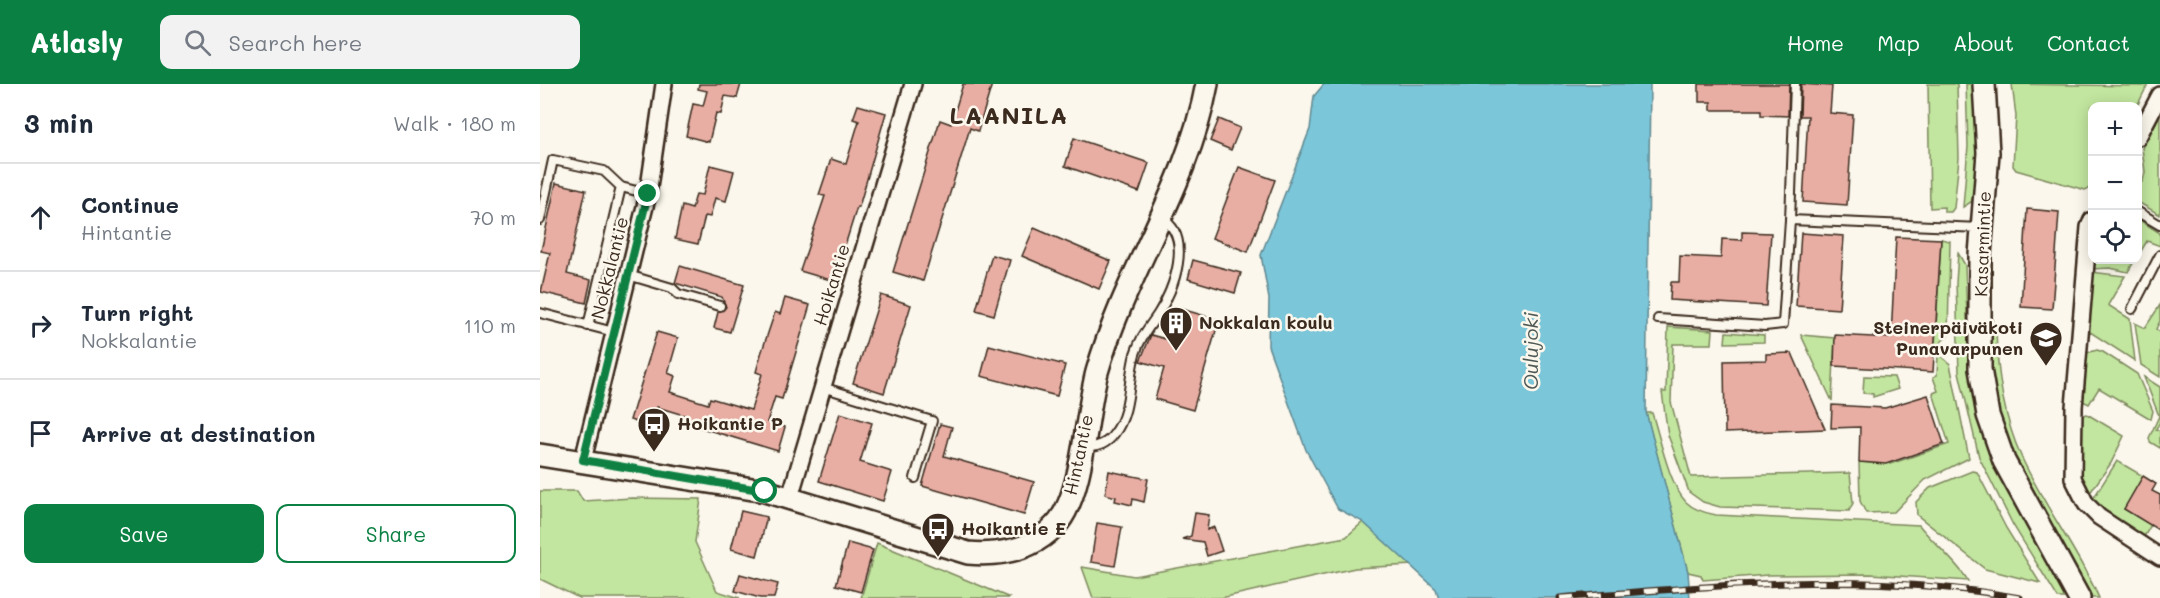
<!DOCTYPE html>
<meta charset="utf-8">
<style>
:root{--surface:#fff;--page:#f2f2f3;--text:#1f2937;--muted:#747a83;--line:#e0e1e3;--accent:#0b8043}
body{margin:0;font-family:Mali,sans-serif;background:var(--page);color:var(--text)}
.controls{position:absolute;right:18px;top:18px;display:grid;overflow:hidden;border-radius:12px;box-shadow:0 3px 15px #0003}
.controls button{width:54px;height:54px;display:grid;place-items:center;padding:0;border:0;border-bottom:2px solid var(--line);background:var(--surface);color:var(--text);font:30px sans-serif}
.stop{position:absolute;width:18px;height:18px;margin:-14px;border:4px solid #0b8043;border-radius:50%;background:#fff}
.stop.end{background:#0b8043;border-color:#fff;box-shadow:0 2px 6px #0008}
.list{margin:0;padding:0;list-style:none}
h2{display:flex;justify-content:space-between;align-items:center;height:78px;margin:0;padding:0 24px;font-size:26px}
h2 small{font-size:20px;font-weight:400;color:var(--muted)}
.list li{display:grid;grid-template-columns:39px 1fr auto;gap:18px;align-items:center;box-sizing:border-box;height:108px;padding:0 24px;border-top:2px solid var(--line)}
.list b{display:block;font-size:22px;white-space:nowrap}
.list p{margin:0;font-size:20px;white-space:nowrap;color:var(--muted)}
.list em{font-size:20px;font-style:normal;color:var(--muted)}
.actions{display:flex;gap:12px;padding:18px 24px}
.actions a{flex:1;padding:14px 0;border:2px solid var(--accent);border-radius:12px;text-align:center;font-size:21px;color:var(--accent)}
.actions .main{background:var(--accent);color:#fff}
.icon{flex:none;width:33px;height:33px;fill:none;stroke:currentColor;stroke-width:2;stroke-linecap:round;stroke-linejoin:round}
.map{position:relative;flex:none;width:1620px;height:514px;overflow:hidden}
header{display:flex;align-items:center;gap:36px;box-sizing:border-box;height:84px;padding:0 30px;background:var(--accent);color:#fff}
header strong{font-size:28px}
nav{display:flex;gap:33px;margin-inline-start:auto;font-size:21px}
.search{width:420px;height:54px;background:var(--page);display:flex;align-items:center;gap:15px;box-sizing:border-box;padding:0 21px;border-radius:12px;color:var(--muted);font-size:22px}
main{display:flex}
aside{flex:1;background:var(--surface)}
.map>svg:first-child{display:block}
</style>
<header>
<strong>Atlasly</strong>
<div class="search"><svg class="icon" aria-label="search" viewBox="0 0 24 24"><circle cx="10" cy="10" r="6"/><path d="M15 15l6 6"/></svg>Search here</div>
<nav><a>Home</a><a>Map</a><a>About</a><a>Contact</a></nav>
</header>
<main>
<aside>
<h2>3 min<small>Walk · 180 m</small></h2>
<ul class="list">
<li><svg class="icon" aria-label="ahead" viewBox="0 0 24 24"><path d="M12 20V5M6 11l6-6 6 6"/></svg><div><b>Continue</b><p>Hintantie</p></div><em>70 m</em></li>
<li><svg class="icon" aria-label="right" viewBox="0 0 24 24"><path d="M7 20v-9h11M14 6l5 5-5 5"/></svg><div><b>Turn right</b><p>Nokkalantie</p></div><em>110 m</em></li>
<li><svg class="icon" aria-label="arrive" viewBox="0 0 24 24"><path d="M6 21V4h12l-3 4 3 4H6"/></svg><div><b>Arrive at destination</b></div></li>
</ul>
<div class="actions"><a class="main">Save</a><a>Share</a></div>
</aside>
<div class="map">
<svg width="1620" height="514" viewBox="0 0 1620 514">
<rect width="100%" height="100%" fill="#fbf7ec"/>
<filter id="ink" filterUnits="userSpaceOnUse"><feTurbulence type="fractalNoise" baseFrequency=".0167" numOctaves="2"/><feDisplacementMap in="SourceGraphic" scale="12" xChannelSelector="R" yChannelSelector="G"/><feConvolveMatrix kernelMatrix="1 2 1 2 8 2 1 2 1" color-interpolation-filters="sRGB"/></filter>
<g filter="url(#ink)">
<!-- green -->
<g fill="#c2e69f" stroke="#7e885e" stroke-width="1.5">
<path d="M1388,0H1417L1419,74L1414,124L1411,128H1404V123L1390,124Z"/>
<path d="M1426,0H1435L1438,63L1434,111L1431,118L1423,123L1428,62Z"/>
<path d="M1472,0L1603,2L1608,0L1597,22H1552V103L1545,106L1476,86L1473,82L1476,32Z"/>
<path d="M1620,30V131L1598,118V101L1603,97L1605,88L1602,64Z"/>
<path d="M1598,135L1620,149V162L1607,157L1598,172Z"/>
<path d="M1401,155L1410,157L1408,252L1395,263Z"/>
<path d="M1418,169L1425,181L1429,286L1438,333L1456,383L1528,514H1518L1473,441L1439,373L1419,288L1416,199Z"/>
<path d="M1552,176H1595L1588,188L1570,184L1551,185Z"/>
<path d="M1551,188L1585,192L1568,221L1590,235L1595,277L1550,248L1547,243Z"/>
<path d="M1620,221V237L1616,245L1620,248V293L1601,281L1595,239L1605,244Z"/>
<path d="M1128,243L1173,246L1172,260H1133L1131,318L1151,393L1310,389L1313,419L1309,427L1180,423L1163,418L1149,408L1128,351L1122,308H1126Z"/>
<path d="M1456,245C1457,289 1463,332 1481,372C1503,421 1537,465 1559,514H1549C1518,458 1473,390 1458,329C1451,302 1451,274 1451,247Z"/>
<path d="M1186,248L1224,251V258L1185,259Z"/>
<path d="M1261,251L1295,254L1292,317Z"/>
<path d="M1557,266L1563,268L1597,290L1613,327L1611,335L1559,304L1549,320L1543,317V270Z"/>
<path d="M1398,270L1410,280L1429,374L1385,396L1354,428L1326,429L1320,417L1319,378L1335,379L1337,340L1350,380L1409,360L1393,309L1398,307L1393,293L1397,291Z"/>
<path d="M1324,292L1354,293L1358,305L1333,313V310L1323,309Z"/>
<path d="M1604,293L1620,303V338L1616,345L1620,347V364L1610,358L1609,354L1619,332Z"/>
<path d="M1106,329H1112C1120,354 1129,400 1146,418C1154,426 1165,429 1176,431L1379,441C1393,459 1419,480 1428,497L1331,490L1228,491L1163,496L1161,491L1148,488Z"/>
<path d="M1547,330L1584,352L1571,379L1547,413L1538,393L1539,332Z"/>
<path d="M1577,377L1603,392L1584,425L1611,441L1602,456L1551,418Z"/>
<path d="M1432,387L1437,388L1466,444L1500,499L1445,485L1377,431L1376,418L1390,404Z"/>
<path d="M0,407H37L43,417L92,414L161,415L155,458L177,507L200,514H39L0,495Z"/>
<path d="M823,438L872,481L815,484L681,514H553L542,483L594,492L806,453Z"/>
<path d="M337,459L470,514H321Z"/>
</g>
<!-- water -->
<path fill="#7bc6da" stroke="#61888f" stroke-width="1.5" d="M784,0H1110L1106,328L1148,488L1150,514H899L896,505L823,438L798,425L766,366L728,262L729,215L721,171L770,45L774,12Z"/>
<!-- building -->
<g fill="#e8aea4" stroke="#3b2a1e" stroke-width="1.5">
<path d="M159,0H201L197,14L185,12L181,30L176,29L169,58L146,52L153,20L163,22L167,7L158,5Z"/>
<path d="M423,0H452L438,47L430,44L383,197L353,188L400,36L411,40Z"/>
<path d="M1159,0H1249L1248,32L1221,31V26H1171V18H1159Z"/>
<path d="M1261,0L1292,2L1290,29L1313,31L1307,121L1263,118L1268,32H1260Z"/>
<path d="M318,21L346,29L319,123H317L294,197L260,187L285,112L279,111L291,75L306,80L319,37L313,35Z"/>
<path d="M679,35L700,44L691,66L670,57Z"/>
<path d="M534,54L609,79L599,108L525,82Z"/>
<path d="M170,81L194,87L186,117L175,114L170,133L165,132L158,160L135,155L142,122L152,125L156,110L163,111Z"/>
<path d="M699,83L735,96L708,168L672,154Z"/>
<path d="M16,99L46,106L27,190L51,196L46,219L1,208L10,169L1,167Z"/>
<path d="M1487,125L1519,128L1512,225L1481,223Z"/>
<path d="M494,144L571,177L559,205L482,172Z"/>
<path d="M1202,148L1231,149L1226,222L1130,216L1131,198H1139L1140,172L1181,174L1182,155L1202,156Z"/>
<path d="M1261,149L1304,152L1299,225L1256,222Z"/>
<path d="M1356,153L1401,155L1393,288L1294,282L1295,251L1351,254Z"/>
<path d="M452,171L470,176L454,231L436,226Z"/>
<path d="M653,176L701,189L695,209L648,195Z"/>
<path d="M140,182L204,201L190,248L174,244L178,228L186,223L182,213L135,199Z"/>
<path d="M341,211L371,221L344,309L313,299Z"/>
<path d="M245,214L270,221L242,315L235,313L227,338L245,343L238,367L145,339L147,332L117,323L111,343L90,336L117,248L138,254L128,289L135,292L130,308L168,320L170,314L211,326L222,290L216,288L221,270L235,228L240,230Z"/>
<path d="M638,224L679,236L653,326L615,315L624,284L600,277L611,251L629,256Z"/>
<path d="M449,261L525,281L517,312L441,292Z"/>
<path d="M1252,269L1285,345L1185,349L1184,277L1226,276V270Z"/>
<path d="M1388,311L1404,360L1346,380L1319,378L1320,343L1291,344L1292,321L1345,324Z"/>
<path d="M300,329L332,339L320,378L352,388L343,417L279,397Z"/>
<path d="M400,340L412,343L404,372L494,398L484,431L382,402Z"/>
<path d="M569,387L608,395L604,418L593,415L592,421L575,417L576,413L565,410Z"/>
<path d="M1603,392L1616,400L1612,407L1620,411V447L1584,425Z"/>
<path d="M201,427L227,433L217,472L191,465Z"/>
<path d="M655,429L669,431L667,446L674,443L682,467L667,472L663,458L642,455L651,452Z"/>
<path d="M557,439L582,443L575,482L551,478Z"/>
<path d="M308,459L333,466L321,508L296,501Z"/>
<path d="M200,490L238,500L234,514H220L195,507Z"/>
</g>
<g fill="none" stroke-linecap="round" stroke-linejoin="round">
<!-- lane casing -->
<g stroke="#3b2a1e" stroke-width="12">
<g id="lane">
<path d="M1598,128L1620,141"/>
<path d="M0,136L13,76L64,87L81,103L108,110"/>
<path d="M1250,136L1440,144"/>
<path d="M88,191L132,204L138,210L180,222"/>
<path d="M1592,225L1620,171"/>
<path d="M0,229L74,248"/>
<path d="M1118,235L1225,242L1243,240L1250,136L1255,0"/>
<path d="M48,242L81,103"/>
<path d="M282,303L392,337L375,394"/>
<path d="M546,363C557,364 568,359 574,350C591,329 588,295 595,270C601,252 608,245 618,230C634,206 654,152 621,134"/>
</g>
</g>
<!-- street casing -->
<g stroke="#3b2a1e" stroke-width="20">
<g id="street">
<path d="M1598,53L1620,11"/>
<path d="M1552,136L1549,143L1534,323L1533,394L1546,420L1559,433L1620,473"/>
<path d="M43,376L108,110L124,0"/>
<path d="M250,413L373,0"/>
</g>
</g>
<!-- secondary casing -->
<g stroke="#3b2a1e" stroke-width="26">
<g id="secondary">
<path d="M1444,0L1448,69L1440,171V285L1448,331L1464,377L1539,514"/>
<path d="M0,371L225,407L428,469C462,472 496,465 519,437C543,407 546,329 557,288C585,189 648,103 667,0"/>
</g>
</g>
<!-- lane -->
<use href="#lane" stroke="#fbf7ec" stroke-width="8"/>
<!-- street -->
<use href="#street" stroke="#fbf7ec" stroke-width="15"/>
<!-- secondary -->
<use href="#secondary" stroke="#fbf7ec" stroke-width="21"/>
<!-- rail casing -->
<g stroke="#3b2a1e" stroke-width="7">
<path id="rail" d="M1020,514C1174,502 1326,486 1480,514"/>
</g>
<!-- rail -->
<use href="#rail" stroke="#fbf7ec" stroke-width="4.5" stroke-dasharray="14" stroke-linecap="butt"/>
</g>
</g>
<g fill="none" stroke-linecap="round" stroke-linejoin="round" filter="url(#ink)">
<!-- route -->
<path stroke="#0b8043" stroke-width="8" d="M108,110L43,376L225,407"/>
</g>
<!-- icons -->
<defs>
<g id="building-pin" transform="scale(1.725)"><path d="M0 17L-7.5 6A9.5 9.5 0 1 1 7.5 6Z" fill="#3b2a1e" stroke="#fbf7ec"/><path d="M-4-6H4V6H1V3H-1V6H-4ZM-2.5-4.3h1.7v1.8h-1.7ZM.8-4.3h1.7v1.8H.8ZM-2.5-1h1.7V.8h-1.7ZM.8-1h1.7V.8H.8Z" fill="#fff"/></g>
<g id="school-pin" transform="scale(1.725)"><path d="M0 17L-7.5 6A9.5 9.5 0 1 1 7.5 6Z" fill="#3b2a1e" stroke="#fbf7ec"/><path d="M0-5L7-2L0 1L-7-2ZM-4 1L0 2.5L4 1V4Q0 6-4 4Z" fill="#fff"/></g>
<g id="bus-pin" transform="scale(1.725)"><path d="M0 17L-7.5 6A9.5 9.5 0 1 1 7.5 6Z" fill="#3b2a1e" stroke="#fbf7ec"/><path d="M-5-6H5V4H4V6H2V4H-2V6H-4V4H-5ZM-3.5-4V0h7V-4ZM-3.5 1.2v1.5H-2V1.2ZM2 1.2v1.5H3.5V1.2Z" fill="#fff"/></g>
</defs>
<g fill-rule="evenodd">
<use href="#building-pin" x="636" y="239"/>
<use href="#school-pin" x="1506" y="254"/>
<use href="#bus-pin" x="114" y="340"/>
<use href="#bus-pin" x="398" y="445"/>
</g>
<g text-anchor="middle" stroke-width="5" stroke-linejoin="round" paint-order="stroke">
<!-- street labels -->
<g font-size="18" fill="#3b2a1e" stroke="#fbf7ec">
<text transform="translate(1443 160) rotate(-88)" y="6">Kasarmintie</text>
<text transform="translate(70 184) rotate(-76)" y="6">Nokkalantie</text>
<text transform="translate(292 201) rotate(-73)" y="6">Hoikantie</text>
<text transform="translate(539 371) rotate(-78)" y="6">Hintantie</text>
</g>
<!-- poi labels -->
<g font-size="18" font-weight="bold" fill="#3b2a1e" stroke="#fbf7ec" text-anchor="start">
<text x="659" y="245">Nokkalan koulu</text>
<text x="1483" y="250" text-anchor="end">Steinerpäiväkoti<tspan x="1483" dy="21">Punavarpunen</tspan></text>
<text x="137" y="346">Hoikantie P</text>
<text x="421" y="451">Hoikantie E</text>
</g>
<!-- water labels -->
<g font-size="20" font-style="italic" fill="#4e5956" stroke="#fbf7ec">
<text transform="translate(991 267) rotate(-90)" y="7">Oulujoki</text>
</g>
<!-- district labels -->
<g font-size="24" font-weight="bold" letter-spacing="1.5" fill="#3b2a1e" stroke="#fbf7ec">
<text x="469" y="40">LAANILA</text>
</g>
</g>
</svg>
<div class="controls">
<button>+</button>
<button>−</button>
<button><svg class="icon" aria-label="locate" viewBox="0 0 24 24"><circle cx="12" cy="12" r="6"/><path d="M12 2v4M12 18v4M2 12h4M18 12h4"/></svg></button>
</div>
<div class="stop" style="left:225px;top:407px"></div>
<div class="stop end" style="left:108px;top:110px"></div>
</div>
</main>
